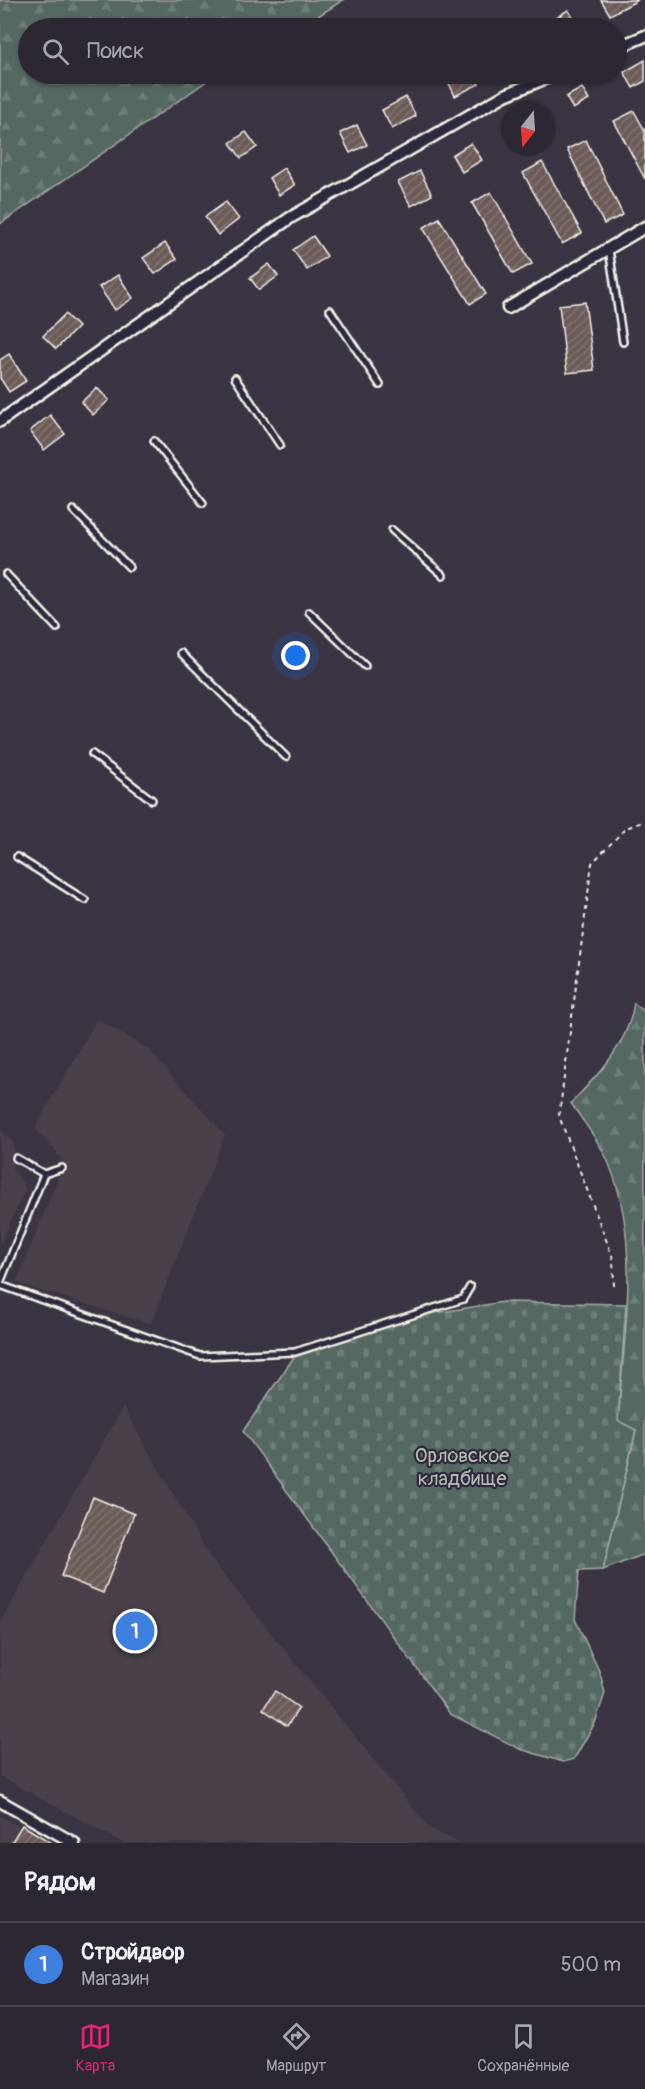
<!DOCTYPE html>
<html lang="ru">
<meta charset="utf-8">
<style>
:root{--surface:#2c2732;--page:#38333e;--text:#f1f3f6;--muted:#a6a5ac;--line:#48444d;--accent:#db2777}
body{margin:0;font-family:Pangolin,sans-serif;background:var(--page);color:var(--text)}
.compass{position:absolute;left:501px;top:102px;width:54px;height:54px;border-radius:50%;background:var(--surface);box-shadow:0 2px 4px #0004;rotate:197deg}
.you{position:absolute;left:296px;top:656px;width:21px;height:21px;margin:-15px;border:4px solid #fff;border-radius:50%;background:#1a73e8;box-shadow:0 0 0 9px #1a73e833}
.badge{display:grid;place-items:center;width:39px;height:39px;border-radius:50%;background:var(--accent);color:#fff;font-size:20px;font-weight:700}
.pin{position:absolute;translate:-50% -50%;border:3px solid #fff;box-shadow:0 2px 6px #0006}
.list{margin:0;padding:0;list-style:none}
h2{display:flex;justify-content:space-between;align-items:center;height:78px;margin:0;padding:0 24px;font-size:26px}
h2 small{font-size:20px;font-weight:400;color:var(--muted)}
.list li{display:grid;grid-template-columns:39px 1fr auto;gap:18px;align-items:center;box-sizing:border-box;height:84px;padding:0 24px;border-top:2px solid var(--line)}
.list b{display:block;font-size:22px;white-space:nowrap}
.list p{margin:0;font-size:20px;white-space:nowrap;color:var(--muted)}
.list em{font-size:20px;font-style:normal;color:var(--muted)}
.icon{flex:none;width:33px;height:33px;fill:none;stroke:currentColor;stroke-width:2;stroke-linecap:round;stroke-linejoin:round}
.map{position:relative;flex:none;width:645px;height:1843px;overflow:hidden}
.search{position:absolute;background:var(--surface);box-shadow:0 2px 4px #0004;left:18px;right:18px;top:18px;height:66px;display:flex;align-items:center;gap:15px;box-sizing:border-box;padding:0 21px;border-radius:33px;color:var(--muted);font-size:22px}
.sheet{height:162px;background:var(--surface)}
nav{display:flex;justify-content:space-around;align-items:center;box-sizing:border-box;height:84px;border-top:2px solid var(--line);background:var(--surface);font-size:16px;color:var(--muted)}
nav a{display:grid;justify-items:center;gap:3px}
nav .on{color:var(--accent)}
.map>svg:first-child{display:block}
</style>
<div class="map">
<svg width="645" height="1843" viewBox="0 0 645 1843">
<defs>
<pattern id="forest-firs" width="22" height="20" patternUnits="userSpaceOnUse" patternTransform="scale(1.5)"><rect width="22" height="20" fill="#546862"/><path d="M5 1l3.5 6h-7zM16 11l3.5 6h-7z" fill="#6d7e78"/></pattern>
<pattern id="cemetery-stones" width="16" height="16" patternUnits="userSpaceOnUse" patternTransform="scale(1.5)"><rect width="16" height="16" fill="#546862"/><path d="M2 7V4a2 2 0 0 1 4 0v3zM10 15v-3a2 2 0 0 1 4 0v3z" fill="#6d7e78"/></pattern>
<pattern id="building-hatch" width="6" height="6" patternUnits="userSpaceOnUse" patternTransform="scale(1.5)"><rect width="6" height="6" fill="#6c5b59"/><path d="M-1 1l2-2M0 6l6-6M5 7l2-2" fill="none" stroke="#827371"/></pattern>
</defs>
<rect width="100%" height="100%" fill="#3b3443"/>
<filter id="ink" filterUnits="userSpaceOnUse"><feTurbulence type="fractalNoise" baseFrequency=".0167" numOctaves="2"/><feDisplacementMap in="SourceGraphic" scale="12" xChannelSelector="R" yChannelSelector="G"/><feConvolveMatrix kernelMatrix="1 2 1 2 8 2 1 2 1" color-interpolation-filters="sRGB"/></filter>
<g filter="url(#ink)">
<!-- built -->
<g fill="#4a404a">
<path d="M97,1019L147,1048L225,1135L151,1324L16,1283L62,1168L61,1158L35,1128Z"/>
<path d="M0,1130L13,1143L16,1158L12,1168L26,1188L0,1245Z"/>
<path d="M123,1407L211,1559L429,1828L459,1843H123L0,1776V1623Z"/>
<path d="M0,1816L49,1843H0Z"/>
</g>
<!-- forest -->
<g fill="url(#forest-firs)" stroke="#a4aca5" stroke-width="1.5">
<path d="M0,0H343L300,28H28V74H217L0,224Z"/>
<path d="M634,1003L645,1012V1554L603,1570L636,1431L618,1422C623,1336 644,1233 604,1153C595,1136 582,1120 571,1103C599,1074 628,1045 634,1003Z"/>
</g>
<!-- cemetery -->
<path fill="url(#cemetery-stones)" stroke="#a4aca5" stroke-width="1.5" d="M503,1302L626,1304L618,1421L636,1430L603,1570L579,1571L575,1619L600,1673L605,1693L595,1723L574,1759L563,1762L520,1749L450,1714L243,1431L294,1357L417,1316Z"/>
<!-- building -->
<g fill="url(#building-hatch)" stroke="#f4f1e8" stroke-width="1.5">
<path d="M601,0H638L610,15Z"/>
<path d="M568,10L580,28H539Z"/>
<path d="M645,60V81L633,88L624,72Z"/>
<path d="M458,74H474L479,84L455,96L447,79Z"/>
<path d="M582,88L589,100L573,109L566,97Z"/>
<path d="M406,97L416,116L392,129L382,110Z"/>
<path d="M634,111L645,131V179L614,121Z"/>
<path d="M357,125L367,145L350,153L340,133Z"/>
<path d="M246,132L257,147L241,158L230,143Z"/>
<path d="M586,140L623,215L604,224L567,149Z"/>
<path d="M471,143L482,160L462,172L452,155Z"/>
<path d="M542,162L582,233L562,244L523,173Z"/>
<path d="M284,168L295,185L279,195L269,178Z"/>
<path d="M420,171L432,195L411,206L398,182Z"/>
<path d="M491,192L532,264L513,274L472,203Z"/>
<path d="M226,202L239,219L218,235L205,217Z"/>
<path d="M439,218L486,294L470,304L423,228Z"/>
<path d="M313,236L327,256L307,270L293,250Z"/>
<path d="M165,243L177,259L155,274L143,258Z"/>
<path d="M269,264L278,276L259,290L250,278Z"/>
<path d="M118,275L133,298L115,310L99,287Z"/>
<path d="M585,302L594,370L567,373L559,305Z"/>
<path d="M65,314L78,327L56,349L43,336Z"/>
<path d="M9,354L26,381L9,392L0,378V360Z"/>
<path d="M97,388L109,400L93,415L81,402Z"/>
<path d="M50,415L65,434L44,450L30,431Z"/>
<path d="M93,1497L134,1514L103,1593L61,1576Z"/>
<path d="M275,1691L299,1708L287,1726L263,1709Z"/>
<path d="M22,1825L52,1843H11Z"/>
</g>
<g fill="none" stroke-linecap="round" stroke-linejoin="round">
<!-- lane casing -->
<g stroke="#f4f1e8" stroke-width="10">
<g id="lane">
<path d="M609,249L623,342"/>
<path d="M330,310L380,385"/>
<path d="M235,378L280,445"/>
<path d="M154,441L203,503"/>
<path d="M73,510L129,567"/>
<path d="M392,530L443,575"/>
<path d="M6,574L57,628"/>
<path d="M309,612L365,666"/>
<path d="M181,653L286,757"/>
<path d="M92,754L152,800"/>
<path d="M17,857L85,900"/>
<path d="M16,1158L44,1174L62,1168"/>
<path d="M0,1283L44,1174"/>
<path d="M0,1285L200,1356L295,1352L463,1299L470,1287"/>
</g>
</g>
<!-- street casing -->
<g stroke="#f4f1e8" stroke-width="15">
<g id="street">
<path d="M616,48L645,36"/>
<path d="M508,308L645,227"/>
<path d="M0,421L290,218L505,95L556,74"/>
<path d="M0,1801L74,1843"/>
</g>
</g>
<!-- path -->
<path stroke="#f4f1e8" stroke-width="2" stroke-dasharray="4.5 4.5" stroke-linecap="butt" d="M614,1286L613,1258L559,1116L592,863L626,828L645,821"/>
<!-- lane -->
<use href="#lane" stroke="#2f2a3d" stroke-width="5"/>
<!-- street -->
<use href="#street" stroke="#2f2a3d" stroke-width="10"/>
</g>
</g>
<g text-anchor="middle" stroke-width="4.5" stroke-linejoin="round" paint-order="stroke">
<!-- park labels -->
<g font-size="20" fill="#b4bab2" stroke="#2f2a3d">
<text x="462" y="1462">Орловское<tspan x="462" dy="23">кладбище</tspan></text>
</g>
</g>
</svg>
<svg class="compass" viewBox="-18 -18 36 36"><path d="M0-13l5 13h-10z" fill="#e53935"/><path d="M0 13l5-13h-10z" fill="#a6a5ac"/></svg>
<div class="you"></div>
<div class="pin badge" style="left:135px;top:1631px;background:#3f7fe0">1</div>
<div class="search"><svg class="icon" aria-label="search" viewBox="0 0 24 24"><circle cx="10" cy="10" r="6"/><path d="M15 15l6 6"/></svg>Поиск</div>
</div>
<section class="sheet">
<h2>Рядом<small></small></h2>
<ul class="list">
<li><span class="badge" style="background:#3f7fe0">1</span><div><b>Стройдвор</b><p>Магазин</p></div><em>500 m</em></li>
</ul>
</section>
<nav>
<a class="on"><svg class="icon" aria-label="map" viewBox="0 0 24 24"><path d="M3 6l6-2 6 2 6-2v14l-6 2-6-2-6 2zM9 4v14M15 6v14"/></svg>Карта</a>
<a><svg class="icon" aria-label="directions" viewBox="0 0 24 24"><path d="M12 3l9 9-9 9-9-9zM9 14v-3h6M13 9l2 2-2 2"/></svg>Маршрут</a>
<a><svg class="icon" aria-label="saved" viewBox="0 0 24 24"><path d="M7 4h10v16l-5-4-5 4z"/></svg>Сохранённые</a>
</nav>
